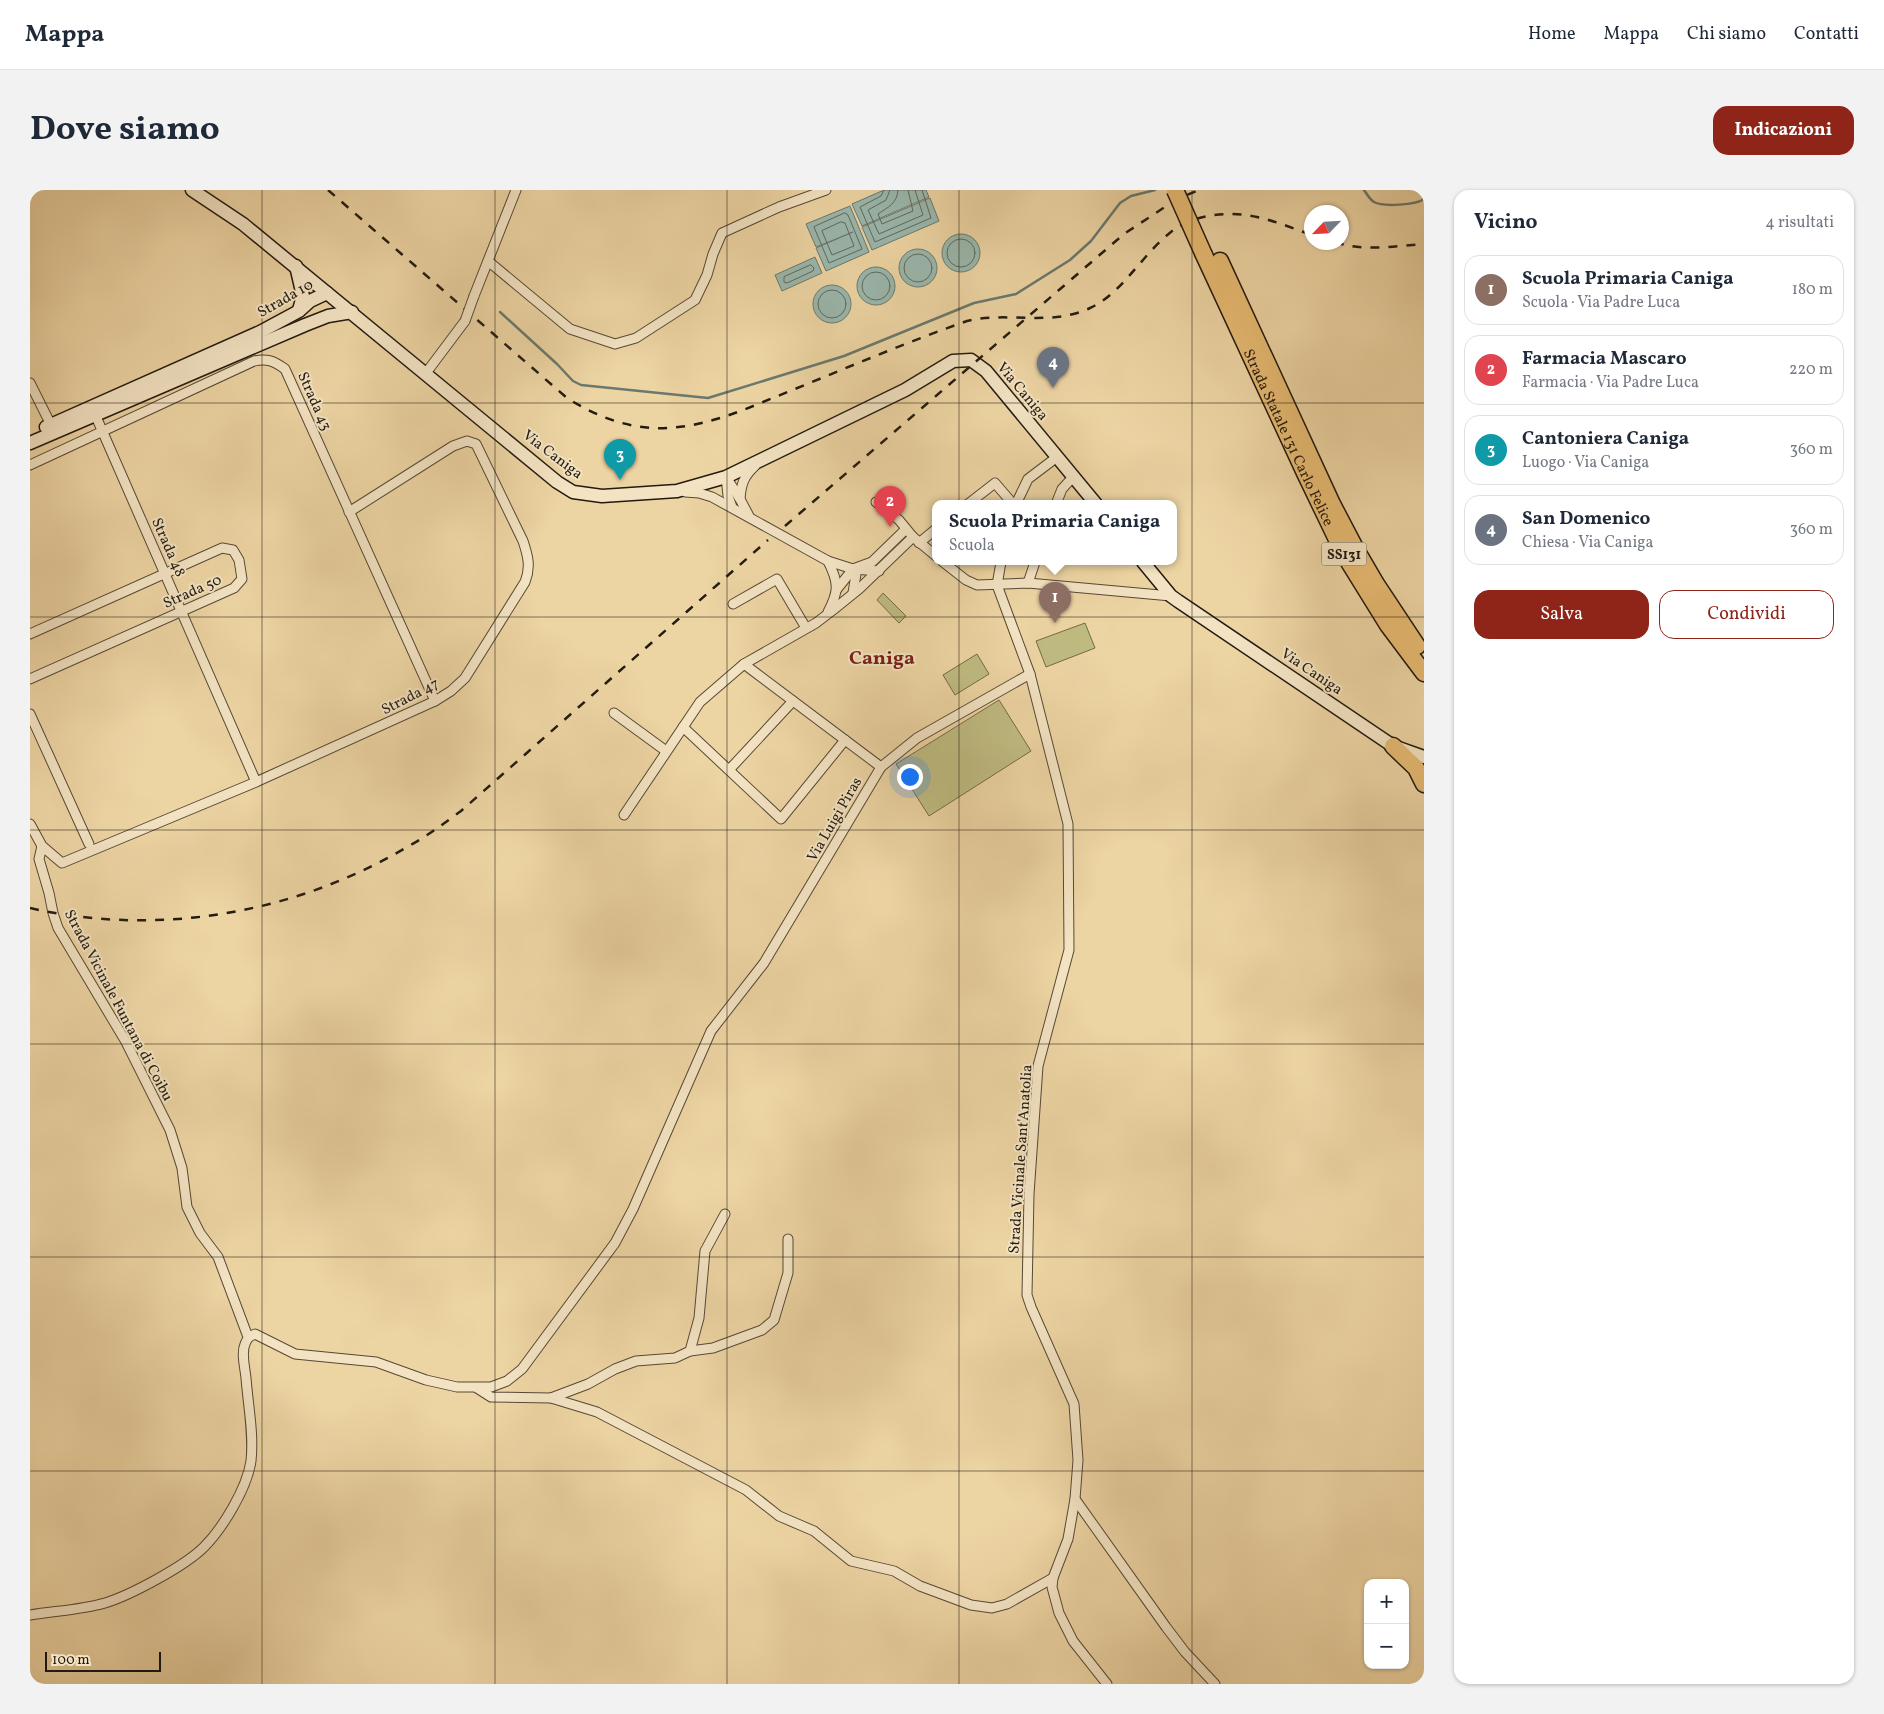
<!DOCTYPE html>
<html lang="it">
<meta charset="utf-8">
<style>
:root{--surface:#fff;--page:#f2f2f3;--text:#1f2937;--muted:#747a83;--line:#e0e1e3;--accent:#8f2418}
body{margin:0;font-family:Vollkorn,serif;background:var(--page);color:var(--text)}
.controls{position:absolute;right:15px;bottom:15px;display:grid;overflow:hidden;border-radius:10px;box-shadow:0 1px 4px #0004}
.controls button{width:45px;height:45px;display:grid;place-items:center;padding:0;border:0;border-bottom:1px solid var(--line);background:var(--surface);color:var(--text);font:25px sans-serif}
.compass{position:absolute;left:1274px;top:15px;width:45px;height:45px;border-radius:50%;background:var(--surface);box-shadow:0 1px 4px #0004;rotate:245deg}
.scale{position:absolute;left:15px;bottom:12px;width:116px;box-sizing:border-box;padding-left:5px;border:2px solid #231b10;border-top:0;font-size:14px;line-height:18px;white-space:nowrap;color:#231b10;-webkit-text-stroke:4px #f3e3c3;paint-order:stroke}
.you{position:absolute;left:879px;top:586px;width:18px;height:18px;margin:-12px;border:4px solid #fff;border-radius:50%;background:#1a73e8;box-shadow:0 0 0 8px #1a73e833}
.badge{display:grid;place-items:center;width:32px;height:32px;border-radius:50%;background:var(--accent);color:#fff;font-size:16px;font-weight:700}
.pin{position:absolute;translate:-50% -41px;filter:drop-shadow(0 1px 2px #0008)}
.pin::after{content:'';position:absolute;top:26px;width:18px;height:15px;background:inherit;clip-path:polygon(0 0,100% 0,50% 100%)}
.popup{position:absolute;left:902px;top:310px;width:245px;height:65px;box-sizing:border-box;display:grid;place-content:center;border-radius:10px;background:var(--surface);filter:drop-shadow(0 1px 4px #0005);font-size:16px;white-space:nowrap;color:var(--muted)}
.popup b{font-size:19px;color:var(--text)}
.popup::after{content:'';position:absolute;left:50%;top:100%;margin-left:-10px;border:10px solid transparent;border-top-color:var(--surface)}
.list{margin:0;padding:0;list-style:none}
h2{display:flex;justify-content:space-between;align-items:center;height:65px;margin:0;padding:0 20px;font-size:21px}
h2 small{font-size:16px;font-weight:400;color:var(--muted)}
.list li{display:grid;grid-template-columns:32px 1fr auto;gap:15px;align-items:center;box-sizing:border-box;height:70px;margin:0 10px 10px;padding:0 10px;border:1px solid var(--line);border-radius:15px}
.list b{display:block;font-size:19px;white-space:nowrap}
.list p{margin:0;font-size:16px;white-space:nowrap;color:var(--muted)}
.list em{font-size:16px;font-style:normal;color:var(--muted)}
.actions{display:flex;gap:10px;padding:15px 20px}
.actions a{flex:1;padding:11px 0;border:1px solid var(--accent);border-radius:15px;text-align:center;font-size:18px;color:var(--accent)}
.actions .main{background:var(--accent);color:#fff}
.map{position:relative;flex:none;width:1394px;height:1494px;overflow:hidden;border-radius:15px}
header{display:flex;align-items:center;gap:30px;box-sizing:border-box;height:70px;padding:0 25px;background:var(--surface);border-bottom:1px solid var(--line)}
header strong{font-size:24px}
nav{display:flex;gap:28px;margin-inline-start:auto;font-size:18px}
.intro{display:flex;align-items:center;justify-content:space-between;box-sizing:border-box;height:120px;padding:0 30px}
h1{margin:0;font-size:35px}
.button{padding:12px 22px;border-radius:15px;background:var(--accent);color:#fff;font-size:18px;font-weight:700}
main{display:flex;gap:30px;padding:0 30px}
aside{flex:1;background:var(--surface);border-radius:15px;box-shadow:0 1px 4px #0004}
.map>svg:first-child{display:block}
</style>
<header>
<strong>Mappa</strong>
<nav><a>Home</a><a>Mappa</a><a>Chi siamo</a><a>Contatti</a></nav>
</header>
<div class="intro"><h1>Dove siamo</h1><a class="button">Indicazioni</a></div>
<main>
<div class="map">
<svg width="1394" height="1494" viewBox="0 0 1394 1494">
<rect width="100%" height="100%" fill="#edd4a3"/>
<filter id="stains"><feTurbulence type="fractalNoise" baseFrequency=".004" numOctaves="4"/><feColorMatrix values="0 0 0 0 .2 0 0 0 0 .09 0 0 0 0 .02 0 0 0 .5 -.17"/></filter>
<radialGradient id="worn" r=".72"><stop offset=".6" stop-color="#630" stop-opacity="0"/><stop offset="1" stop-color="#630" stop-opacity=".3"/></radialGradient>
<!-- green -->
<g fill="#bfbb81" stroke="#716b48">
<path d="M853,403L876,426L869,433L847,410Z"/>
<path d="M1055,433L1065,458L1016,477L1006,451Z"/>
<path d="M947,464L959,484L925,505L913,485Z"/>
<path d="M969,510L1001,561L899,626L866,574Z"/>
</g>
<!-- water -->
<g fill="#9ab7ac" stroke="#6a796e">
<path d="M854,0H896L899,7L832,36L822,14Z"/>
<path d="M900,8L909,31L842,60L832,37Z"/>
<path d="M820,16L839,62L796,81L786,58L823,42L786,57L776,34Z"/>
<circle cx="931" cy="63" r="19"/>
<circle cx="888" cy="78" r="19"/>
<path d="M785,67L792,83L752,101L745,85Z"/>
<circle cx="846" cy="96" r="19"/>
<circle cx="802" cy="114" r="19"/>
</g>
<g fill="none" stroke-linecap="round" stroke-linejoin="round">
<!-- shore -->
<g stroke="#5e695e" stroke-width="1">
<path d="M854,0L851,6L830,17L845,52L901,28L892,0"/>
<path d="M860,0L856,10L838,20L849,44L893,25L885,0"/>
<path d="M868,0C867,14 858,17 848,24L852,34L883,21L878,0"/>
<path d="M815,23L818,25L832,59L799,73L784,37Z"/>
<path d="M811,32L815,33L824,56L802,65L792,41Z"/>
<circle cx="931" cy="63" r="14"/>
<circle cx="888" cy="78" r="14"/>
<path d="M781,75L784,78L783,81L757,93L754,92V87Z"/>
<circle cx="846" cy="96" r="14"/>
<circle cx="802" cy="114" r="14"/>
</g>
<!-- stream -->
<g stroke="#6a796e" stroke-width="2.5">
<path d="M1334,0C1337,4 1340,10 1344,12C1353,17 1386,15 1394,9"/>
<path d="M470,122L527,174L543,191L551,195L678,208L814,166L944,113L986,104L1040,70L1061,51L1090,13L1101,6L1125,0"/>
</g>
<!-- street casing -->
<g stroke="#564935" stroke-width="11">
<g id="street">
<path d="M458,71L540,139L585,154L606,148L665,110L677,85L683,64L692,43L749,17L796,0"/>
<path d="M444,106L486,0"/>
<path d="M396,183L435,131"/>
<path d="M0,193L21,235"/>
<path d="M64,222L226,592"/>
<path d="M0,275L224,171C237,168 244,171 255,179L405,511"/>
<path d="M696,287L710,309L719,326"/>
<path d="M696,287L698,306L702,317"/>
<path d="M655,302L669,303L682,307L798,371L823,379L849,381"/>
<path d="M710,309C711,294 714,286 725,276"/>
<path d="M846,312L869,330L883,347L906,366"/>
<path d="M938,314L965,293L983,314"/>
<path d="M986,314L998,289L1027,267"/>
<path d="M1026,314L1032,299L1043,287"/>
<path d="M889,353L906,339"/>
<path d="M913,372L936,390L947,395L998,393L1141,406"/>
<path d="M971,372L967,395L1000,484L1038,634L1039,760L1008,876L999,1004L997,1105L1001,1117L1044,1214L1048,1270L1045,1309L1136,1437L1155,1462L1185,1494"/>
<path d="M998,393L1005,372"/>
<path d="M807,399L823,379L842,372L876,339"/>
<path d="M823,403L826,384L823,379"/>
<path d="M703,414L747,389L776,438"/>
<path d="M798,422C809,401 809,393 798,371"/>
<path d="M0,444L192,358L203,360L209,370L212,389L204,398L0,489"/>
<path d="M714,474L851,577"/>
<path d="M584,523L636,561"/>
<path d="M0,524L59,654"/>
<path d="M653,537L751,629L815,550"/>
<path d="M699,580L763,511"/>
<path d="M594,625L670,512L714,474L786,433L803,420L829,399L883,347"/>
<path d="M0,634L12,656L32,673L226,592L405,511L421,501L435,488L495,392C501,377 498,366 493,351L446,254L437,251L423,256L319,322"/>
<path d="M12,656L9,669L19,703L23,723L28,738L96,852L140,940L152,978L157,1017L170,1043L188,1067L218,1147"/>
<path d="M660,1161L683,1158L732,1140L744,1130L758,1083V1049"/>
<path d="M447,1198L461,1207L521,1208L567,1222L716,1300L749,1326L784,1341L821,1371L864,1381L890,1396L941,1415L962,1418L977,1414L1023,1388"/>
<path d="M521,1208L558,1194L585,1179L606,1171L645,1168L660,1161L669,1128L675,1061L695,1024"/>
<path d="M1045,1309L1038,1349L1023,1388L1022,1397L1029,1423L1043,1451L1077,1494"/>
<path d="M0,1425C24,1421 51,1420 75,1413C101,1405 155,1376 174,1357C193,1338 217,1298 221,1271C224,1244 218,1215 216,1188C215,1178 211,1163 215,1154C217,1148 220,1146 225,1144L265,1164L346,1172L396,1190L427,1197H461L477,1191L492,1179L585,1053L603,1019L681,841L734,773L851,577L887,548L1000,484"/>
</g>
</g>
<!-- secondary casing -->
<g stroke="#231b10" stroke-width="15">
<g id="secondary">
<path d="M162,0L213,34L527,292L543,302L572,306L647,301L696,287L875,200L923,171L941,170L956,181L1066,314"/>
<path d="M266,76L273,106L269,120"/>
<path d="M16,237L230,142L269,121L280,111L297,103"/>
<path d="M0,253L275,135L298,126L322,122"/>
<path d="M1113,372L1141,406L1148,411L1363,556L1394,567"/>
</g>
</g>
<!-- highway casing -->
<g stroke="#231b10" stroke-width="19">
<g id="highway">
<path id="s1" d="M1174,65L1275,283L1314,364L1358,435L1394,483"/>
<path d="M1190,71L1302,314L1325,358L1346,394L1387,456"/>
<path d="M1363,556L1386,578L1394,594"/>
</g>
</g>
<!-- street -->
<use href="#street" stroke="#f3e3c3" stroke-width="9"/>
<!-- secondary -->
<use href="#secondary" stroke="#f3e3c3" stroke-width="12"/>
<!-- highway -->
<use href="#highway" stroke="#e6ba72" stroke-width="16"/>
<!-- rail -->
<g stroke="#231b10" stroke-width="2.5" stroke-dasharray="9 9" stroke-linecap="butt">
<path d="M298,0L537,208C567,227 601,240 637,238C681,236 720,217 760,201C819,177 877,152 937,131C978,121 1020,137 1060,118C1083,107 1097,88 1113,70C1123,58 1134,47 1146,38C1168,24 1202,21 1227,27C1246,31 1264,39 1282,45"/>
<path d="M1305,52C1333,62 1365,56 1394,54"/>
<path d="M755,336L1094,44L1147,9L1169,0"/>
<path d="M0,718C128,747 264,724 377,657C396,647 413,634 431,621L738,350"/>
</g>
<!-- street-bridge casing -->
<g stroke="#564935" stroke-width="11" stroke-linecap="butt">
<path id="street-bridge" d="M435,131L444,106"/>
</g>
<!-- highway-bridge casing -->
<g stroke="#231b10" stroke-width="19" stroke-linecap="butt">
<path id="highway-bridge" d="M1145,0L1174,65"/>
</g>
<!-- street-bridge -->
<use href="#street-bridge" stroke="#f3e3c3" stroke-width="9"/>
<!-- highway-bridge -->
<use href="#highway-bridge" stroke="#e6ba72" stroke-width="16"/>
</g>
<!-- grid -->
<path fill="none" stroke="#231b10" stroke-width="1" stroke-opacity="0.55" d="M232,0V1494M465,0V1494M697,0V1494M929,0V1494M1162,0V1494M0,213H1394M0,427H1394M0,640H1394M0,854H1394M0,1067H1394M0,1281H1394"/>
<g text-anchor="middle" stroke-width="4" stroke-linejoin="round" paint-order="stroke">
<!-- shield labels -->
<rect fill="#f3e3c3" stroke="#615746" stroke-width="1" x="1291.5" y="352.5" width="45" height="23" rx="4"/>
<g font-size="14" font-weight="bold" fill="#231b10">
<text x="1314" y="369">SS131</text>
</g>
<!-- street labels -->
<g font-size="15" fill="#231b10" stroke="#f3e3c3">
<text transform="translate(255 108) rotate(-30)" y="5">Strada 10</text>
<text transform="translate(993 201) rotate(50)" y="5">Via Caniga</text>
<text transform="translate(285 211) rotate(66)" y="5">Strada 43</text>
<text dy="5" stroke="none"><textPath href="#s1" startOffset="201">Strada Statale 131 Carlo Felice</textPath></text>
<text transform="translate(523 264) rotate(37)" y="5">Via Caniga</text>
<text transform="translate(139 357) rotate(66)" y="5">Strada 48</text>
<text transform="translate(162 401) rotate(-24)" y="5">Strada 50</text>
<text transform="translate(1282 481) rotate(34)" y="5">Via Caniga</text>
<text transform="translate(380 506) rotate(-27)" y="5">Strada 47</text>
<text transform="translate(804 629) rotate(-60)" y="5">Via Luigi Piras</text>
<text transform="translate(89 815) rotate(62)" y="5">Strada Vicinale Funtana di Coibu</text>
<text transform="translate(990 969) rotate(-86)" y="5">Strada Vicinale Sant'Anatolia</text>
</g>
<!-- district labels -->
<g font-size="20" font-weight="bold" fill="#7a1f14" stroke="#f3e3c3">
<text x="852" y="474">Caniga</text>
</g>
</g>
<rect width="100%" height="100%" filter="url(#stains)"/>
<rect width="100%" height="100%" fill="url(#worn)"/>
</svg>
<div class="controls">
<button>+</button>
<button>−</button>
</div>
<svg class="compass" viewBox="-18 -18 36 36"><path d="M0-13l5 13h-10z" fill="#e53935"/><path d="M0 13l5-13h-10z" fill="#747a83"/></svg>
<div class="scale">100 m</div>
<div class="you"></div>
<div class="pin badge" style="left:1025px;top:433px;background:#8d6e63">1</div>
<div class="popup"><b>Scuola Primaria Caniga</b>Scuola</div>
<div class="pin badge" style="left:860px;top:337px;background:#e0444e">2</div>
<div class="pin badge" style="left:590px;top:290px;background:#0f9aa8">3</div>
<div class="pin badge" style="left:1023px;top:198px;background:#6b7280">4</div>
</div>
<aside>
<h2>Vicino<small>4 risultati</small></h2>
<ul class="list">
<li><span class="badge" style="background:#8d6e63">1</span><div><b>Scuola Primaria Caniga</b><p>Scuola · Via Padre Luca</p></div><em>180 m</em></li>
<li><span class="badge" style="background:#e0444e">2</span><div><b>Farmacia Mascaro</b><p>Farmacia · Via Padre Luca</p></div><em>220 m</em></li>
<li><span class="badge" style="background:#0f9aa8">3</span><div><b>Cantoniera Caniga</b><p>Luogo · Via Caniga</p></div><em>360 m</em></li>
<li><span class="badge" style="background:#6b7280">4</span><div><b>San Domenico</b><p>Chiesa · Via Caniga</p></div><em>360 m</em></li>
</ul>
<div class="actions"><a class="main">Salva</a><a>Condividi</a></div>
</aside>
</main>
